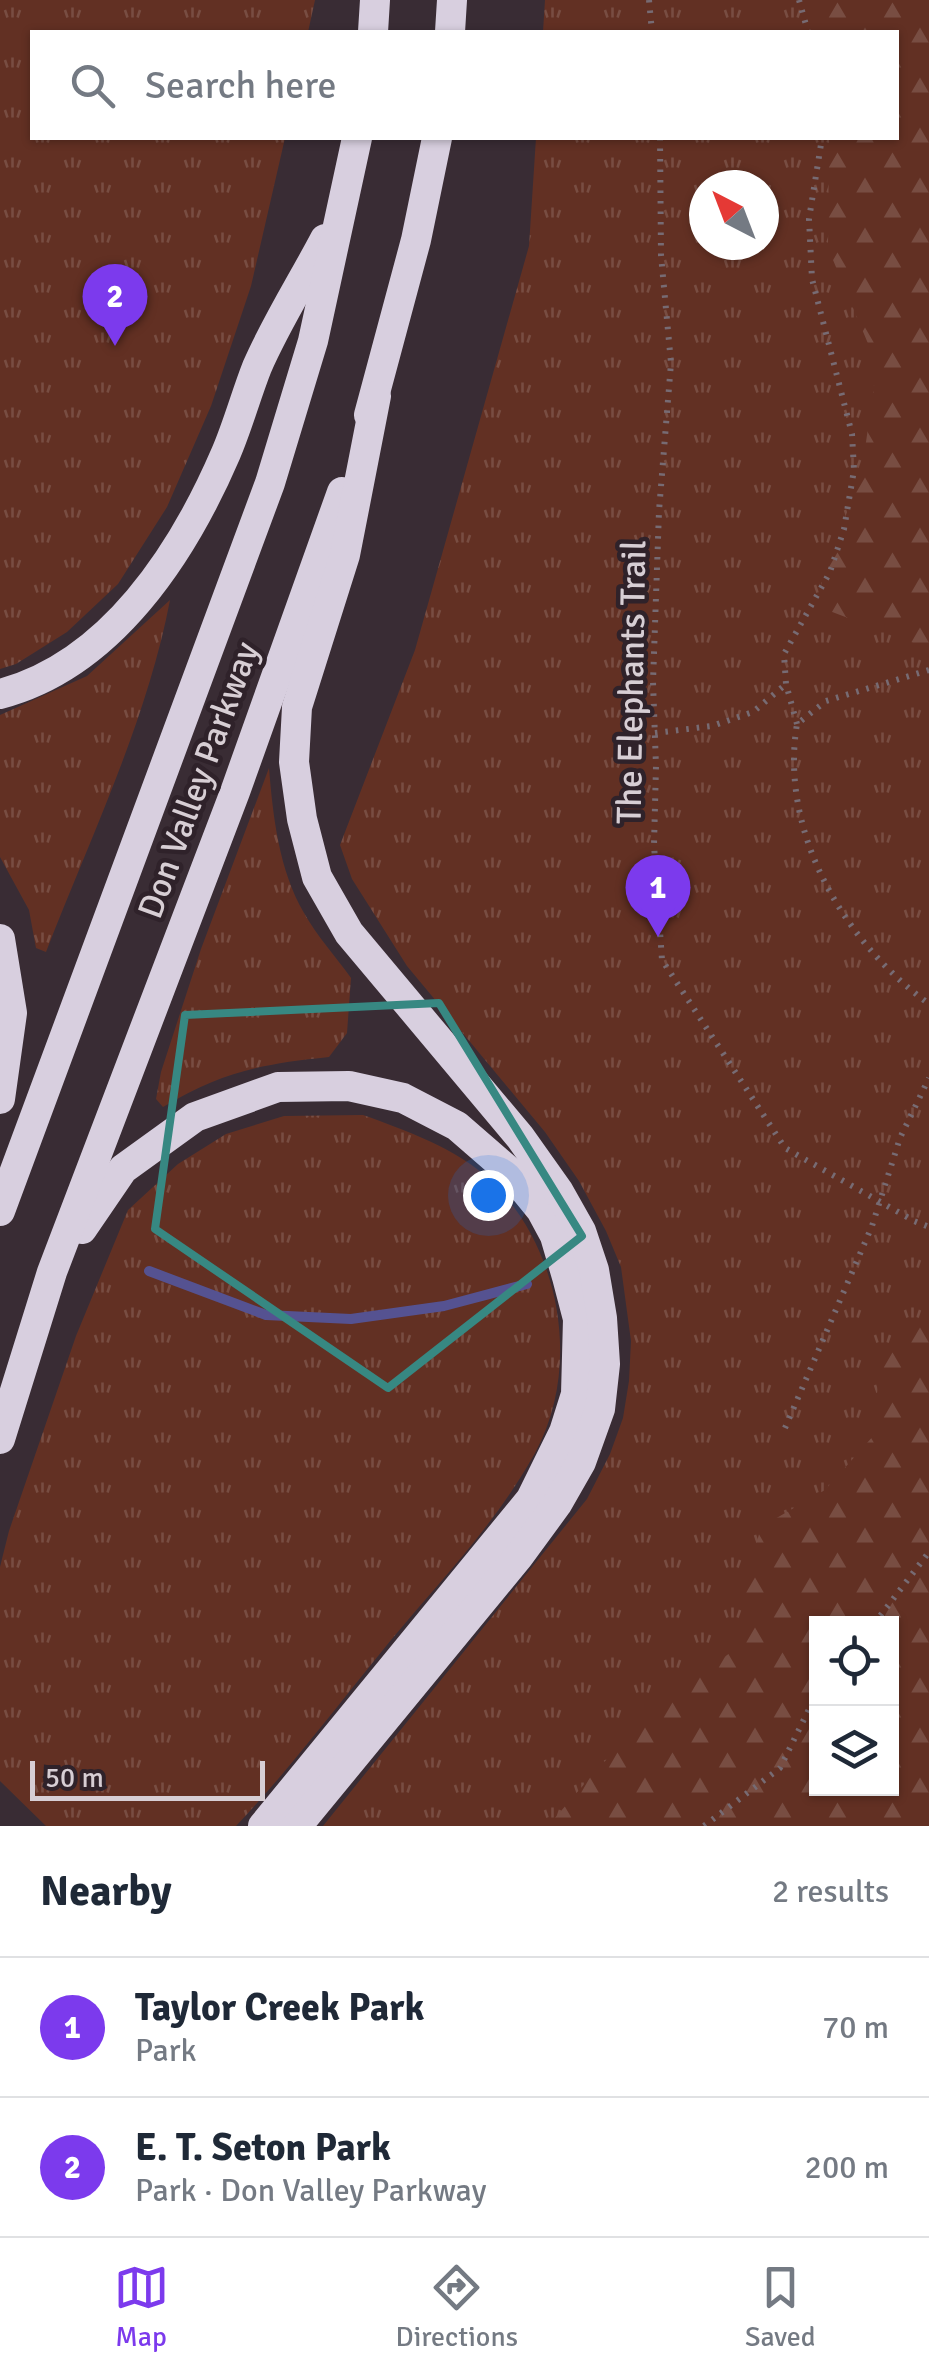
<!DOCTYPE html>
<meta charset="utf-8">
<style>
:root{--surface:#fff;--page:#f6f6f7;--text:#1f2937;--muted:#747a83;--line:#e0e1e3;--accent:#7c3aed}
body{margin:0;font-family:Signika,sans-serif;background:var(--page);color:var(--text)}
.controls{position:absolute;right:30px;bottom:30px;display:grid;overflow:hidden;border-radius:0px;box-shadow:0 2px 8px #0004}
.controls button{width:90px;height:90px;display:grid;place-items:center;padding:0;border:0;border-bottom:2px solid var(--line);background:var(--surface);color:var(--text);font:50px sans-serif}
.compass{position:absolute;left:689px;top:170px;width:90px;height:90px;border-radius:50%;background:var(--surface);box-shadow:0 2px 8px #0004;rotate:318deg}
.scale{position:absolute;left:30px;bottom:25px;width:235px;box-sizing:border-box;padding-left:10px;border:5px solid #d7ced4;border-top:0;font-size:28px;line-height:35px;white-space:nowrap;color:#d7ced4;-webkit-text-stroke:8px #2f222a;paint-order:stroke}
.you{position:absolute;left:488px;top:1195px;width:35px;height:35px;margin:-25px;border:8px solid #fff;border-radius:50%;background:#1a73e8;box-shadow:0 0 0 15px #1a73e833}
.badge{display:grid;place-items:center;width:65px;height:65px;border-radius:50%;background:var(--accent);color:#fff;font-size:32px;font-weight:700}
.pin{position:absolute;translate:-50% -82px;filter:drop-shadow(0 2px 5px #0008)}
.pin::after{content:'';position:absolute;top:52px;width:35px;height:30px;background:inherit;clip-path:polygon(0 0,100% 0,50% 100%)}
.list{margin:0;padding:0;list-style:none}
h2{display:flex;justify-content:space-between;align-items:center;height:130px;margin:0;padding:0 40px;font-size:42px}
h2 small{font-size:32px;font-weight:400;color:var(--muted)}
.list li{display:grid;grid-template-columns:65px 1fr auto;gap:30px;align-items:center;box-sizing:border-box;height:140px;padding:0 40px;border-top:2px solid var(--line)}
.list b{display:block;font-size:38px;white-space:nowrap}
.list p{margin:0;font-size:32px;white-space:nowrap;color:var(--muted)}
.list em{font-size:32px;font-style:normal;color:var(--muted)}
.icon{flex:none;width:55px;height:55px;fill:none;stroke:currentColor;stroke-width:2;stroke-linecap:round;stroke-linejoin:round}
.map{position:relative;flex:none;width:929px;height:1826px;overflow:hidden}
.search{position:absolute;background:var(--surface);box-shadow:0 2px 8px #0004;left:30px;right:30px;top:30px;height:110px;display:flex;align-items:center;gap:25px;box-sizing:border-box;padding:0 35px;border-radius:0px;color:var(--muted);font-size:38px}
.sheet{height:410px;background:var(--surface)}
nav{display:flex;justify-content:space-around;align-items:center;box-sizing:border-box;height:140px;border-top:2px solid var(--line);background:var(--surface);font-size:28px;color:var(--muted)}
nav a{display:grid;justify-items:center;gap:5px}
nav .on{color:var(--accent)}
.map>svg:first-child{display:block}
</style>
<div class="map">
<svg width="929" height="1826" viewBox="0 0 929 1826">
<defs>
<pattern id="grass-tufts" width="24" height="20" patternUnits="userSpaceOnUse" patternTransform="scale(2.5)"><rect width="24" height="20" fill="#623023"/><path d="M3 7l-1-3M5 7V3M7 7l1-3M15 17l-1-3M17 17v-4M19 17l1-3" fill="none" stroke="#784d42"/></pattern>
<pattern id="forest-firs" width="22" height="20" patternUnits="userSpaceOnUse" patternTransform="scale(2.5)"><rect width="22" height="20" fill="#623023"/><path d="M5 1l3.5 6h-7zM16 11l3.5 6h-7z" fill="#784d42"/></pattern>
</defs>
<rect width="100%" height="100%" fill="#392c34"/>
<!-- grass -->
<g fill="url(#grass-tufts)" fill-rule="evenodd">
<path d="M0,0H315L308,32H32V138H285L251,286L211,406L167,507L118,584L67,632L16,664L0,669Z"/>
<path d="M545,0H929V1826H323L587,1499L610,1454L623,1418L629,1381L631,1341L621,1267L606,1231L579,1181L545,1132L407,966L352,879L340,845L415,650L529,246L536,138H896V32H543ZM704,185H764V245H704ZM816,1624H892V1788H816Z"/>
<path d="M170,600C147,721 90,838 46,952L36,948L29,910L0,857V715L87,676Z"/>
<path d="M269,768C273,817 279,870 304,913C317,936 336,957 351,978L347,1033L329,1057C261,1064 222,1072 163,1107L156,1099L161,1072L201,949Z"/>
<path d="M363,1115C405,1130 458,1149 490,1180C561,1248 582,1367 535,1453C497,1522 441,1580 391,1640C340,1702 291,1768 236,1826H46L0,1781V1567L9,1531L76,1336L128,1210L178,1164L226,1134L284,1116Z"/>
</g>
<!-- forest -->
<g fill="url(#forest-firs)" fill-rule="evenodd">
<path d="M808,0H929V649L814,605L862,470L877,365L828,248L829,138H896V32H817Z"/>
<path d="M929,1316V1826H548L600,1766L666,1702L744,1642L743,1592L761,1527L825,1490L875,1434L878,1377L891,1345ZM816,1624H892V1788H816Z"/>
</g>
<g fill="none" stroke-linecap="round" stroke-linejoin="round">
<!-- stream -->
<path stroke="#555291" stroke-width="10" d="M149,1271L266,1315L351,1319L444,1306L527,1284"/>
<!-- path -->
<g stroke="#776b73" stroke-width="6" stroke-dasharray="2.5 8" stroke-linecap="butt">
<path d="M649,0L652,32"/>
<path d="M799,0L808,32"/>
<path d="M660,138L661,255L671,363L659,511L653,682L656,766L654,845L662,960L785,1148L914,1221L929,1227"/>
<path d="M929,670L826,701L797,724C779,832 844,942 929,1004"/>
<path d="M797,724L786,684L784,654L830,572L844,529L854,470L852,434L812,279L809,219L822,138"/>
<path d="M655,733L712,726L753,712L786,684"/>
<path d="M785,1428L872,1226L900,1138L929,1078"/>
<path d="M874,1624L929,1552"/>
<path d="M704,1826L780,1768L816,1695"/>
</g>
<!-- motorway -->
<g stroke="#d8cfdf" stroke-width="30">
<path d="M373,32L375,0"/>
<path d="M450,32L452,0"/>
<path d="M369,415L416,240L437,138"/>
<path d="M0,694C111,665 183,553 226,453C238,425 246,395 257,367C276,323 303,281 325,239"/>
<path d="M0,939L12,1013L0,1099"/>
<path d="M0,1211L270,483L313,341L357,138"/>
<path d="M82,1229L123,1169L195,1117L278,1087L349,1086L403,1098L457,1126L510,1172L541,1210L555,1236L567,1277L578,1319L576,1394L564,1432L531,1499L263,1826"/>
<path d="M0,1439L52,1272L235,792L342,492"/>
<path d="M297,1826L519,1556L557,1504L581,1462L600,1409L605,1364L602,1318L594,1270L581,1231L559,1192L520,1137L349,933L317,877L302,819L294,762L297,707L345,555L376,396"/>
</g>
</g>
<!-- marked area -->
<path fill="none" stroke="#378882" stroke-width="8" stroke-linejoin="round" d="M439,1003L582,1236L388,1388L155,1229L185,1015Z"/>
<g text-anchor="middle" stroke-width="9" stroke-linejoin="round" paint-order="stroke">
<!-- street labels -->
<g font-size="35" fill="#d7ced4" stroke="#2f222a">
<text transform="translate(631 682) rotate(-89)" y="12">The Elephants Trail</text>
<text transform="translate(198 780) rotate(-70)" y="12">Don Valley Parkway</text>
</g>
</g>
</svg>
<div class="controls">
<button><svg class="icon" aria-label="locate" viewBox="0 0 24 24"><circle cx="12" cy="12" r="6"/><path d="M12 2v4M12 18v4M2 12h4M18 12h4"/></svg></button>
<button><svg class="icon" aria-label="layers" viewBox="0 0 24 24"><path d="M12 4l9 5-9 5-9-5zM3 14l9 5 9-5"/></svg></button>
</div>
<svg class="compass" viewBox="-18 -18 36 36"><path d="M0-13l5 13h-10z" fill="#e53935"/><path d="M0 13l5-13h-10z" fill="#747a83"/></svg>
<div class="scale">50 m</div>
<div class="you"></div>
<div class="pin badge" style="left:658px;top:937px">1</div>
<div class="pin badge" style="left:115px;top:346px">2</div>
<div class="search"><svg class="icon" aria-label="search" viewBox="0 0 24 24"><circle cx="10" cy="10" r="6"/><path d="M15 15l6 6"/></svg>Search here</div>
</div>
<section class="sheet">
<h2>Nearby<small>2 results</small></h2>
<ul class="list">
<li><span class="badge">1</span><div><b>Taylor Creek Park</b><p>Park</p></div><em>70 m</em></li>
<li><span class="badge">2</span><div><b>E. T. Seton Park</b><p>Park · Don Valley Parkway</p></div><em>200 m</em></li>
</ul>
</section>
<nav>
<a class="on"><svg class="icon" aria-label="map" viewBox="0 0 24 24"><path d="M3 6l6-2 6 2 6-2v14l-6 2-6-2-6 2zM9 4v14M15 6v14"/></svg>Map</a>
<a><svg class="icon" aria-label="directions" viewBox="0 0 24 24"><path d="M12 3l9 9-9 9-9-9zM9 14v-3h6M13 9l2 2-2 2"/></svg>Directions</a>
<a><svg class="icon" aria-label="saved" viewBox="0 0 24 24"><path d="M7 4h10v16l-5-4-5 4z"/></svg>Saved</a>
</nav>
